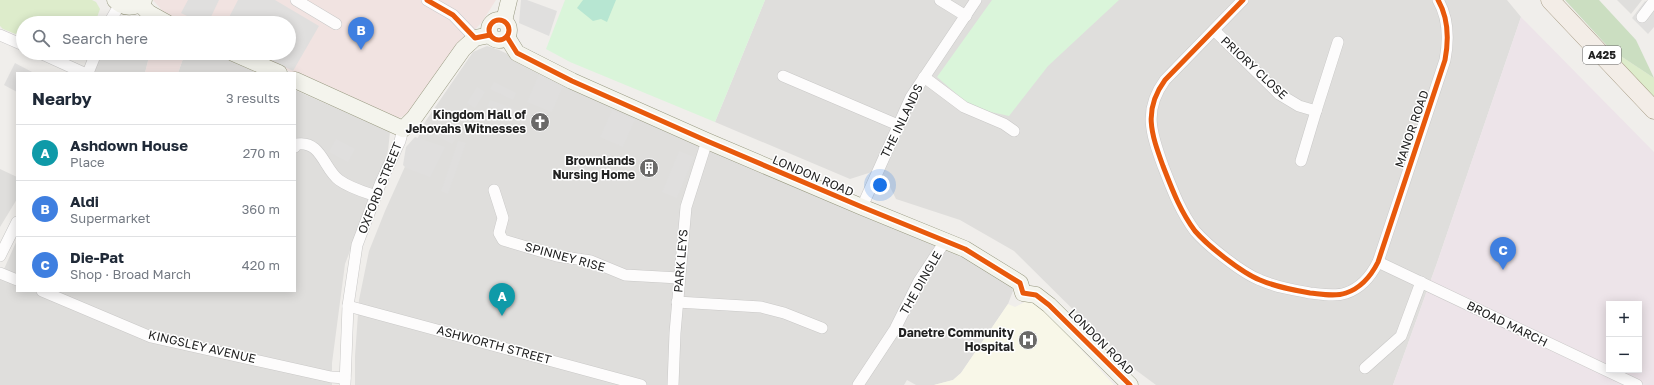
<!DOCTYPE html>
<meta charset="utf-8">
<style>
:root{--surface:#fff;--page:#f2f2f3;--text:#1f2937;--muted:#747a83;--line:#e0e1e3;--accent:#6a6968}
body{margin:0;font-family:"Golos Text",sans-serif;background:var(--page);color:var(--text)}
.controls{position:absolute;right:12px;bottom:12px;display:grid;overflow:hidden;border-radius:0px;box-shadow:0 2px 10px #0003}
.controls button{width:36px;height:36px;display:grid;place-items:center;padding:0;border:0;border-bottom:1px solid var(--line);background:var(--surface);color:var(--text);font:20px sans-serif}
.you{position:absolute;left:880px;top:185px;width:14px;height:14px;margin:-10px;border:3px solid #fff;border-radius:50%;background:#1a73e8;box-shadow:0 0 0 6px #1a73e833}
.badge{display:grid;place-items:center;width:26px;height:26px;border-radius:50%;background:var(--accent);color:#fff;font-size:13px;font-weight:700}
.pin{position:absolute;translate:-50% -33px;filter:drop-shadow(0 1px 2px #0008)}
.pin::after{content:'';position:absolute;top:21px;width:14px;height:12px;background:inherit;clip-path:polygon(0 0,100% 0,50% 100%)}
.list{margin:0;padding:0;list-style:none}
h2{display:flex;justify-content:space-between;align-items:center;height:52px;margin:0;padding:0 16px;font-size:17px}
h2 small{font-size:13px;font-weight:400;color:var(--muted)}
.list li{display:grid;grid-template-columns:26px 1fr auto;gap:12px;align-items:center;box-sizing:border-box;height:56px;padding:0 16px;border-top:1px solid var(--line)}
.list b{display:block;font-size:15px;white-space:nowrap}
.list p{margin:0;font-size:13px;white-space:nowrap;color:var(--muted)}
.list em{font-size:13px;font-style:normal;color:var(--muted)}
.icon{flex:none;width:22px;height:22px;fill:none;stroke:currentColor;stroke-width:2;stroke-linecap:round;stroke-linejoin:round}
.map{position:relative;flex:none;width:1654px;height:385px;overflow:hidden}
.search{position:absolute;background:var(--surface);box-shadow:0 2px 10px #0003;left:16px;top:16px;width:280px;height:44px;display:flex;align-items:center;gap:10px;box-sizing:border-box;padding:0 14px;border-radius:22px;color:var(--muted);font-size:15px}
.panel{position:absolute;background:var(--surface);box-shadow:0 2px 10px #0003;left:16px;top:72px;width:280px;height:220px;border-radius:0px}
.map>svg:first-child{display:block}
</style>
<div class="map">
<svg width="1654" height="385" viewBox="0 0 1654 385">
<rect width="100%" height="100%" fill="#f0eeeb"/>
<!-- residential -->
<g fill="#dfdedc">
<path d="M765,0H1507L1521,17L1437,263L1393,385H1156L1129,365L1014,251L960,220L896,199L885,177L872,172L850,179L715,122Z"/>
<path d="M1617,0H1642L1631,14Z"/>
<path d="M487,46L499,50L695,140L955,249L1010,281L1013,291L1008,304L961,373L953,380L934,385H916L907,380L904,385H355V356L359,300L369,251L385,211L425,122L473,52Z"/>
<path d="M102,53H150L145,73H93Z"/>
<path d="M185,53H213L257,73H178Z"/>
<path d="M295,90L390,132L388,151L345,264L332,363V385H0V278L17,240V291H295Z"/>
<path d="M0,169L17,177V199L0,227Z"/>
</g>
<!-- commercial -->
<g fill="#f1e3e1">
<path d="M153,0H496L482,22L448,58L410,113L391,122L253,53H289V23H161L166,15Z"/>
<path d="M150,53H185L178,73H145Z"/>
</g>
<!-- industrial -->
<path fill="#ede4e9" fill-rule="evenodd" d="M1521,17L1654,152V385H1393L1437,263ZM1609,304H1639V370H1609Z"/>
<!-- education -->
<path fill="#f8f7e8" d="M1025,302H1037L1114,385H934L953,380L961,373L1008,304L1015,307Z"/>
<!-- grass -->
<g fill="#ddeccb">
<path d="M0,0H92L96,2L100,9L95,23H23V37L3,29L0,26Z"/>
<path d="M1610,49L1654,78V98L1645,91Z"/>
</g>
<!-- forest -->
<path fill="#cbdec1" d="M1565,0H1599L1636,40L1654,78L1610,49Z"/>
<!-- park -->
<g fill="#daf5da">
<path d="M565,0H765L715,122L570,62L546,49Z"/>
<path d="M992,0H1119L1048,66L1009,116L973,108L937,77Z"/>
</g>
<!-- pitch -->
<path fill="#b7e6d2" d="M583,0H616L607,22L601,19L593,21L577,8Z"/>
<!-- parking -->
<g fill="#e0dfde">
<path d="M188,0H219L208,23H201L181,13Z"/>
<path d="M238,0H275L319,26L293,71L257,53H289V23H226Z"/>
<path d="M521,0H527L557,11L549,36L519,23Z"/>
<path d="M1645,1L1654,8V27L1648,34L1632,18Z"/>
<path d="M15,63L34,73H17V92L4,85Z"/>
<path d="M539,74L564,84L552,112L527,102Z"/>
<path d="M494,82L516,93L513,100L490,89Z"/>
<path d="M477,87L485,92L475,108L467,103Z"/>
<path d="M490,100L521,111L519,117L488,106Z"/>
<path d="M612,110L635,120L623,147L600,137Z"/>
<path d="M438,123L458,136L452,144L431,132Z"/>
<path d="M415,137L445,147L430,177L406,168L403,165L406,147Z"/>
<path d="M336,139L355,149L348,162L329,152Z"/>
<path d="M458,141L466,143L448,194L441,191Z"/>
<path d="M679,151L694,157L677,198L662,192Z"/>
</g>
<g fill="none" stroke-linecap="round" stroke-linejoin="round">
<!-- minor casing -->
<g stroke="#c9c8c7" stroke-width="12">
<g id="minor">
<path d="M296,0L336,24"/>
<path d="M427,0L453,15L475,38"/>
<path d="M940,0L966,16"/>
<path d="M1243,0L1165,80C1143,110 1151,133 1163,166C1172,189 1180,211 1195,231C1208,246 1242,273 1260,280C1276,287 1293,290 1310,293C1321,294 1335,297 1346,293C1361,288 1371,276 1378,262L1445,60C1449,39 1449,19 1438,0"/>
<path d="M1642,17L1654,1"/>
<path d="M109,23L120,4"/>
<path d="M1215,31L1279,94L1299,106L1316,111L1338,42"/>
<path d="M0,35L23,45"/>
<path d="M40,53L84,73"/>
<path d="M88,73L96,53"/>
<path d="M783,76L898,125"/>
<path d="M924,77L964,107L1004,124L1014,131"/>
<path d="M295,147L297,144C321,140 324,169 339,180C350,188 364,192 376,196"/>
<path d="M1301,161L1316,111"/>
<path d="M494,190L503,218L499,233L503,240L557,256L591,261L625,275L679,278"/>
<path d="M862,207L911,97L976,0"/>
<path d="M0,256L17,222"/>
<path d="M1378,262L1637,385"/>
<path d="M0,273L17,280"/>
<path d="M42,291L151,337L331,377L345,378"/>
<path d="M677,302L761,307L784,313L822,328"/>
<path d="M348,306L641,385"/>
<path d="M1365,368L1401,336L1421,282"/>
<path d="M345,384L348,306L357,245L381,182L400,141L403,129"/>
<path d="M673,385L675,333L686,207L707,141"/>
<path d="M858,385L895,329L919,281L942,246L943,241"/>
</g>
</g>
<!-- secondary casing -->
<g stroke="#999a82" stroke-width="17">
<g id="secondary">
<path d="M115,0C123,9 135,9 144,0"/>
<path d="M140,4L149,13L167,23"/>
<circle cx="499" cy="30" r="10"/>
<path d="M504,21L509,0"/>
<path d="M507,37L517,53L572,81L707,141L862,207L965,249L1020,283L1023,293L1036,295L1049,305L1130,385"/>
<path d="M233,53L279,73"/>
<path d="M295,80L403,129L414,118L463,49L475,38L490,35"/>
</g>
</g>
<!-- primary casing -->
<g stroke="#a79c86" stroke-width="19">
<path id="primary" d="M1550,0L1654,110"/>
</g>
<!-- minor -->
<use href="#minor" stroke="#fdfcfc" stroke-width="11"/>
<!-- secondary -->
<use href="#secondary" stroke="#f4f4ed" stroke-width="16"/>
<!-- primary -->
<use href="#primary" stroke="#f3ede7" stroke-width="18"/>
<!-- cycleway casing -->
<g stroke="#fff" stroke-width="8">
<g id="cycleway">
<path d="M427,0L453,15L475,38L490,35"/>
<path d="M1243,0L1165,80C1143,110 1151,133 1163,166C1172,189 1180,211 1195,231C1208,246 1242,273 1260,280C1276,287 1293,290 1310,293C1321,294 1335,297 1346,293C1361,288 1371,276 1378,262L1445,60C1449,39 1449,19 1438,0"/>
<circle cx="499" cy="30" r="10"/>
<path d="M507,37L517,53L572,81L707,141L862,207L965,249L1020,283L1023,293L1036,295L1049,305L1130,385"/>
</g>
</g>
<!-- cycleway -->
<use href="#cycleway" stroke="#e8590c" stroke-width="5"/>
</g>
<!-- icons -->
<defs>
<g id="church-disc" transform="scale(1)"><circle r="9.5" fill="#6a6968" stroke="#fff"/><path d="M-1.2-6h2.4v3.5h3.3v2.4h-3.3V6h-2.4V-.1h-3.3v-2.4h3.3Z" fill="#fff"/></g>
<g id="building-disc" transform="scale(1)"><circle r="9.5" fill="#6a6968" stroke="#fff"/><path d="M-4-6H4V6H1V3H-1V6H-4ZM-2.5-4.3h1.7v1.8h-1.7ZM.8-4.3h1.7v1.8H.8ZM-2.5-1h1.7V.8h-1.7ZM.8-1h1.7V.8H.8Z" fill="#fff"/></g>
<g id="hospital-disc" transform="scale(1)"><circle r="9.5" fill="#6a6968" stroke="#fff"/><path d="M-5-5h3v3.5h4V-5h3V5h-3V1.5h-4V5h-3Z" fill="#fff"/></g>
</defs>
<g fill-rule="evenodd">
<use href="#church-disc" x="540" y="122"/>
<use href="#building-disc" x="649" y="168"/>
<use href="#hospital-disc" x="1028" y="340"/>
</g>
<g text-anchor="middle" stroke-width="3" stroke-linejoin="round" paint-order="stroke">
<!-- shield labels -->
<rect fill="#fff" stroke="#646464" stroke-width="1" x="1583" y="46" width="38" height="18" rx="3"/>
<g font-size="11" font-weight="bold" fill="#222">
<text x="1602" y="59">A425</text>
</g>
<!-- street labels -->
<g font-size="12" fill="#222" stroke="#fff">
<text transform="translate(1254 68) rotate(43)" y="4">PRIORY CLOSE</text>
<text transform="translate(902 121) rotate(-64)" y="4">THE INLANDS</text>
<text transform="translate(1412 129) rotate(-71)" y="4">MANOR ROAD</text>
<text transform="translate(813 176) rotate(23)" y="4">LONDON ROAD</text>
<text transform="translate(380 188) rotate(-68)" y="4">OXFORD STREET</text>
<text transform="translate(565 257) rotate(15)" y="4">SPINNEY RISE</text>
<text transform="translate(681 261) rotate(-85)" y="4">PARK LEYS</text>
<text transform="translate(921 283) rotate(-60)" y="4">THE DINGLE</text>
<text transform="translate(1507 324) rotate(26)" y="4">BROAD MARCH</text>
<text transform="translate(1101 342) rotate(45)" y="4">LONDON ROAD</text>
<text transform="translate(494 345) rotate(15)" y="4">ASHWORTH STREET</text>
<text transform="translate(202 347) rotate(13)" y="4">KINGSLEY AVENUE</text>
</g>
<!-- poi labels -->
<g font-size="12" font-weight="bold" fill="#222" stroke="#fff" text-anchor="end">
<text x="526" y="119">Kingdom Hall of<tspan x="526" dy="14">Jehovahs Witnesses</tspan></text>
<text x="635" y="165">Brownlands<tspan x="635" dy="14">Nursing Home</tspan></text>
<text x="1014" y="337">Danetre Community<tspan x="1014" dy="14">Hospital</tspan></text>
</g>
</g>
</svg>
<div class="controls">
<button>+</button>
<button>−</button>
</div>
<div class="you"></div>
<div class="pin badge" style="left:502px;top:316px;background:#0f9aa8">A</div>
<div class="pin badge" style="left:361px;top:50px;background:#3f7fe0">B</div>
<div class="pin badge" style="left:1503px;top:270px;background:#3f7fe0">C</div>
<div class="search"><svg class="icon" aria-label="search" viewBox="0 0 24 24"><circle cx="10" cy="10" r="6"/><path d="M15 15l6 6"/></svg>Search here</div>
<section class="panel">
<h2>Nearby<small>3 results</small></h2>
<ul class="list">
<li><span class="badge" style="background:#0f9aa8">A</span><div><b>Ashdown House</b><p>Place</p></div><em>270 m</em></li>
<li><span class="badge" style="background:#3f7fe0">B</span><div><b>Aldi</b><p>Supermarket</p></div><em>360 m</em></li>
<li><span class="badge" style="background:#3f7fe0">C</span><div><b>Die-Pat</b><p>Shop · Broad March</p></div><em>420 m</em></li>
</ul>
</section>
</div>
